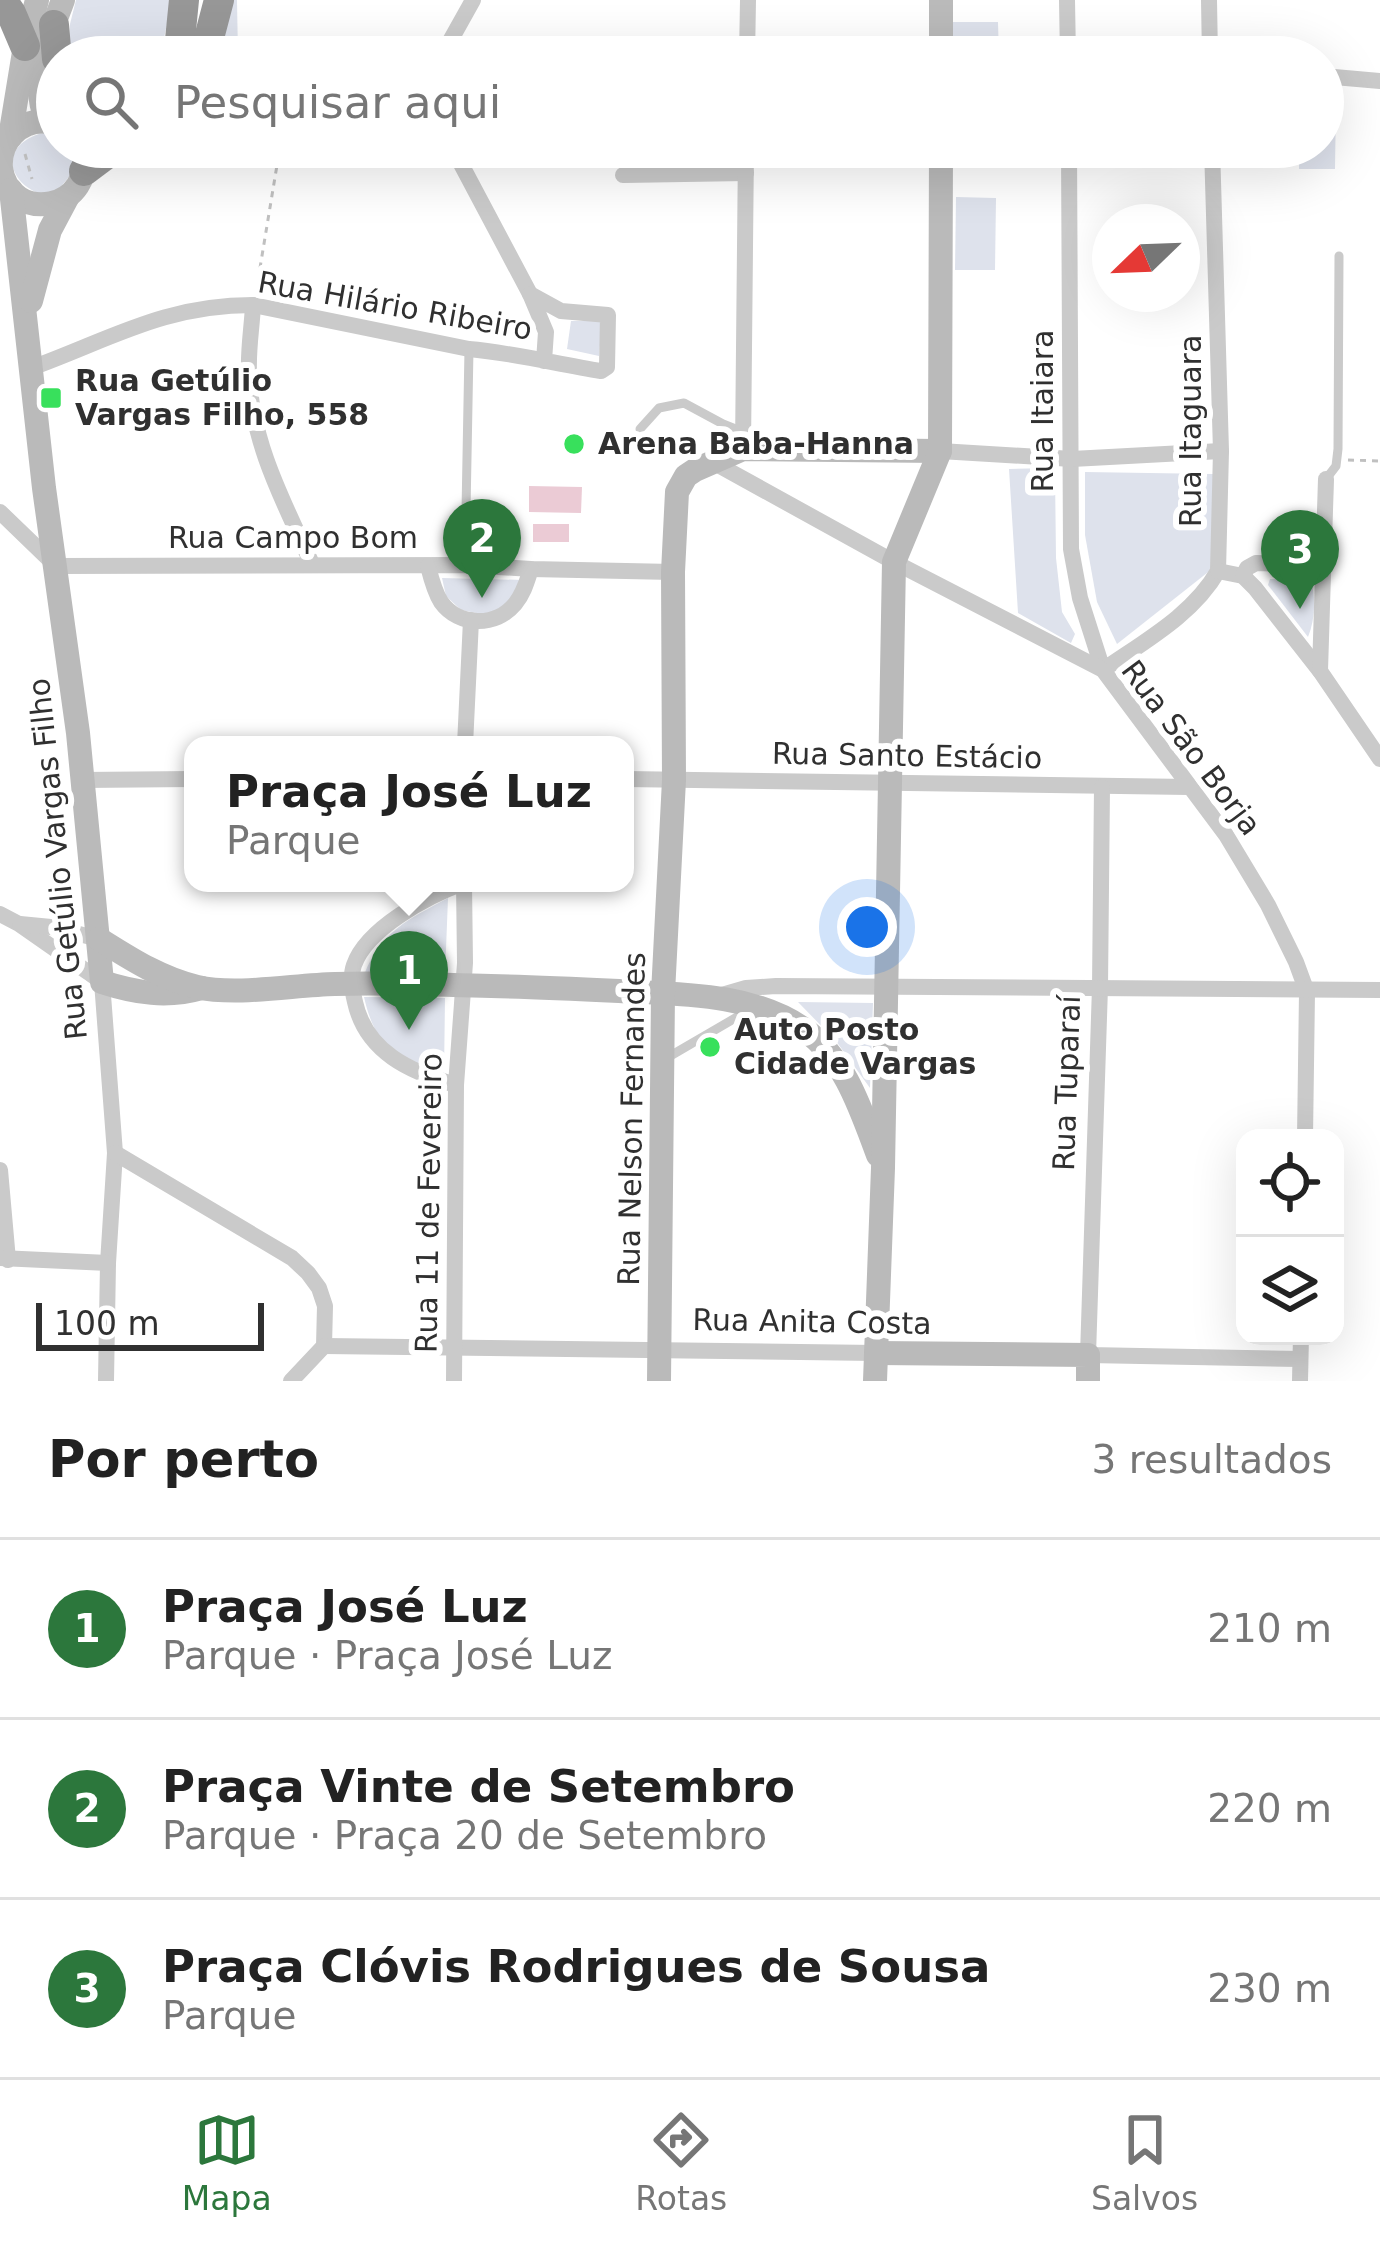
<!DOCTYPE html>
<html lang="pt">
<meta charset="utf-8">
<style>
:root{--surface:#fff;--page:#f6f6f6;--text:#222;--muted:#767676;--line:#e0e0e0;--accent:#2c773c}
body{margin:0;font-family:"DejaVu Sans",sans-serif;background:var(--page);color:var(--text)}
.controls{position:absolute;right:36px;bottom:36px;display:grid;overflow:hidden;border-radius:24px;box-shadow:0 12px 48px #0002}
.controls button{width:108px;height:108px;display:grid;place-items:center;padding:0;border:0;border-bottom:3px solid var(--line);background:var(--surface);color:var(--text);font:60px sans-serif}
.compass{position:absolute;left:1092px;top:204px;width:108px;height:108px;border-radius:50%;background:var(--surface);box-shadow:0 12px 48px #0002;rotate:247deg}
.scale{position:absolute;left:36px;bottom:30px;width:228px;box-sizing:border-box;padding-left:12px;border:6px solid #303030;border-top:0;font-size:33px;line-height:42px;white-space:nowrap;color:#303030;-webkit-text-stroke:9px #fff;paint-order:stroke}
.you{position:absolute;left:867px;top:927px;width:42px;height:42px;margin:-30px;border:9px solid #fff;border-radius:50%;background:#1a73e8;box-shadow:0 0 0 18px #1a73e833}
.badge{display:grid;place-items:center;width:78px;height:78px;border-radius:50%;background:var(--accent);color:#fff;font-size:39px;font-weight:700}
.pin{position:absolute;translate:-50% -99px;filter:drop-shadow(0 3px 6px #0008)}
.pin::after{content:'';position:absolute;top:63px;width:42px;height:36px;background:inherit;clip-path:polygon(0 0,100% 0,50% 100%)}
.popup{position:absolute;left:184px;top:736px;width:450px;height:156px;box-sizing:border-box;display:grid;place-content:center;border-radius:24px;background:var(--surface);filter:drop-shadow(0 3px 9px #0005);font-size:39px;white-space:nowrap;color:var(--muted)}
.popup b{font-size:45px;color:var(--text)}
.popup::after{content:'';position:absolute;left:50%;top:100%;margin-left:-24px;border:24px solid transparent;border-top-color:var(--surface)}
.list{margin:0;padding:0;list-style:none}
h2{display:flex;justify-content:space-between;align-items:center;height:156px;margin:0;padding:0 48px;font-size:51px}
h2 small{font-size:39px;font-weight:400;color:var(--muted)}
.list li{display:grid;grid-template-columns:78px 1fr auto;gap:36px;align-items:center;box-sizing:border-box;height:180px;padding:0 48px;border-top:3px solid var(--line)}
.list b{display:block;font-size:45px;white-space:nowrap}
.list p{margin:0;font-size:39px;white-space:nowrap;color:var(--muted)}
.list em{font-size:39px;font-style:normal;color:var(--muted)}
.icon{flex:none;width:66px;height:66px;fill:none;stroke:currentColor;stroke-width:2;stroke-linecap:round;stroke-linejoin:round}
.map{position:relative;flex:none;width:1380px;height:1381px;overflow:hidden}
.search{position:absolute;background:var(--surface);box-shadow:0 12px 48px #0002;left:36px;right:36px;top:36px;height:132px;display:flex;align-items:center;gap:30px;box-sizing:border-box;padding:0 42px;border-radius:66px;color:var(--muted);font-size:45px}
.sheet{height:696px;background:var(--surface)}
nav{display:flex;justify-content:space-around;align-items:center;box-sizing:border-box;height:168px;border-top:3px solid var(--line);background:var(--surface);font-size:33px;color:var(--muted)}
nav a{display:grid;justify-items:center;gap:6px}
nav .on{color:var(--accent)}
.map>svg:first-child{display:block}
</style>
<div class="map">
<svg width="1380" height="1381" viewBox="0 0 1380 1381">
<rect width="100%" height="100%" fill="#fff"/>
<!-- green -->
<g fill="#dee2ec">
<path d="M76,0H172L160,57H68L70,24Z"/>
<path d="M224,0H237L238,57H212Z"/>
<path d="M953,22H998L999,57H953Z"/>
<path d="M1323,101H1336L1335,169H1299V147H1323Z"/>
<path d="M43,133L57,139V147L72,149L73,172L59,189L43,195C5,182 0,144 43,133Z"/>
<path d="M956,197L996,198L995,270H955Z"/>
<path d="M571,321H602L599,356L567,349Z"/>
<path d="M1050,468L1055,474L1056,558L1062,612L1075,634L1071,643L1018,613L1009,469Z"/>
<path d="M1085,472L1213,474L1212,569L1117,644L1097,602L1085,535Z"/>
<path d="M442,578L524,580L514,601L486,615L461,610L446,596Z"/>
<path d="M1270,579L1311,580C1316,598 1315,620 1308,637L1268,585Z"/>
<path d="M448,898L445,975H364C381,931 409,919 448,898Z"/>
<path d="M364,997L445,998L444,1074C397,1056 376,1050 364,997Z"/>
<path d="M798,1002L873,1003L870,1088L836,1041Z"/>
</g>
<!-- water -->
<g fill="#ebcbd5">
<path d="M529,486L582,487L581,513L529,512Z"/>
<rect x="533" y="524" width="36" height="18"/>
</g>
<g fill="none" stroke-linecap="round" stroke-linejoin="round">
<!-- path -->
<g stroke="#c0c0c0" stroke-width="3" stroke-dasharray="6 6" stroke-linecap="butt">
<path d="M25,154L32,179"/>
<path d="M256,292L280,147"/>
<path d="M1348,460L1380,461"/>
</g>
<!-- lane -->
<g stroke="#cacaca" stroke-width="9">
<path d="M640,429L659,408L684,403L723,424L743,432"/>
<path d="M1326,479L1336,466L1338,449L1339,256"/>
<path d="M465,565L469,349"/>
<path d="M665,1059L749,1010"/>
</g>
<!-- street -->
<g stroke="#cacaca" stroke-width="16">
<path d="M1067,0L1068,57"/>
<path d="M1209,0L1210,57"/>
<path d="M445,57L449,43L473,0"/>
<path d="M747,57L748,0"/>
<path d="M1323,76L1380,81"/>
<path d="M452,147L530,294"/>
<path d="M1069,147L1071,549L1080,598L1103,670C1143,642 1193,615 1218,571L1221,451L1212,147"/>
<path d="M111,149L127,153L145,147"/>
<path d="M623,175L746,173"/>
<path d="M253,305C252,327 248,349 249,371C250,440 284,503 312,564"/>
<path d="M31,368C111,339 164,305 253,305L469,349C514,353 557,364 601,371L607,367L608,315L561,311L530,294L546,332L544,361"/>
<path d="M743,449L746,147"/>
<path d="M940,451L1072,459L1221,451"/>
<path d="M711,461L894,562L1103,670L1226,835L1268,905L1296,962L1307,992L1305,1138"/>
<path d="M0,512L56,566L465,565L531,569L673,572"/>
<path d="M428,566C431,578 434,591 441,602C459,627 496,627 515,604C524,593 527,581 531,569"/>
<path d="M1218,571L1243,576L1255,588L1320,671L1380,759"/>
<path d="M1243,576L1247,568L1256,563L1323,565"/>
<path d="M1320,671L1326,479"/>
<path d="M465,745L471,620"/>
<path d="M625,779L1189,787"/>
<path d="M82,780L193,779"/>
<path d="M1102,787L1100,987L1088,1355L1300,1359"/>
<path d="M0,914L19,924L102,982L115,1153L108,1263L106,1381"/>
<path d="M20,924L51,927L99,939"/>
<path d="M722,995L746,988L776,986L1380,990"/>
<path d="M456,1085C410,1072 366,1052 355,1002C352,990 350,976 354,965C367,928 428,896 463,883"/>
<path d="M115,1153L292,1258L308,1273L319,1288L325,1306L324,1346L291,1381"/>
<path d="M0,1170L8,1260"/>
<path d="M0,1258L108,1263"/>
<path d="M324,1346L876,1353"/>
<path d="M454,1381L456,1085L465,963L464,883"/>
<path d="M1300,1381L1301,1336"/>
</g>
<!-- secondary -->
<g stroke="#bababa" stroke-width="24">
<path d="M941,57V0"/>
<path d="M47,121C29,82 49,38 63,0"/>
<path d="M57,124C41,119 26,121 13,134C4,143 0,155 1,168C9,226 99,211 82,147"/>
<path d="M10,137L25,46L37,0"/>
<path d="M11,190L44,488L78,733L102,982C136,993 167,998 202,988"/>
<path d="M31,301L50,230L67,198"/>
<path d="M99,939C131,959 160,978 197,987C237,996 293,985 335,984C386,982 439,985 491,986C533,987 576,989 619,991C679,994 754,993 805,1030C845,1059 861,1110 878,1155"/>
<path d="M876,1353L1088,1355V1381"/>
<path d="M659,1381L663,993L674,780L673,572L677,492L686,476L695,470L743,449L940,451"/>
<path d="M875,1381L883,1168L894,562L940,451L941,147"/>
</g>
<!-- highway -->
<g stroke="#979797" stroke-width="30">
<path d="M2,0L11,13L25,46"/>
<path d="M54,25L57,59"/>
<path d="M174,57L180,40L184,0"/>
<path d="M204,57L219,0"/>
<path d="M84,171L116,147"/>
</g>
</g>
<!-- markers -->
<g fill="#38e05c" stroke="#fff" stroke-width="4.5">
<rect x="39" y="386" width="24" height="24" rx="6"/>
<circle cx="574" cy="444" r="12"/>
<circle cx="710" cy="1047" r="12"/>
</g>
<g text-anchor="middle" stroke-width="12" stroke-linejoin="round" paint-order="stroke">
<!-- street labels -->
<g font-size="30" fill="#303030" stroke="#fff">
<text transform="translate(395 306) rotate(10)" y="10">Rua Hilário Ribeiro</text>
<text transform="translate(1043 411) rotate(-90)" y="10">Rua Itaiara</text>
<text transform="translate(1191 431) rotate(-90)" y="10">Rua Itaguara</text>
<text x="293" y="548">Rua Campo Bom</text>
<text transform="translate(1191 748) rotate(53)" y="10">Rua São Borja</text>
<text transform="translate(907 756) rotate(1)" y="10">Rua Santo Estácio</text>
<text transform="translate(58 859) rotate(-96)" y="10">Rua Getúlio Vargas Filho</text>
<text transform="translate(1067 1083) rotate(-88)" y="10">Rua Tuparaí</text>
<text transform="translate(632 1119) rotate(-89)" y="10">Rua Nelson Fernandes</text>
<text transform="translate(429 1203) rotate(-89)" y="10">Rua 11 de Fevereiro</text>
<text transform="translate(812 1322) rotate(1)" y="10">Rua Anita Costa</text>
</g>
<!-- poi labels -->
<g font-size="30" font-weight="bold" fill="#303030" stroke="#fff" text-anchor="start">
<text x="75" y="391">Rua Getúlio<tspan x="75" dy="34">Vargas Filho, 558</tspan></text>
<text x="598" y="454">Arena Baba-Hanna</text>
<text x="734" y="1040">Auto Posto<tspan x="734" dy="34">Cidade Vargas</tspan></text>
</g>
</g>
</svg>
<div class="controls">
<button><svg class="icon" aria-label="locate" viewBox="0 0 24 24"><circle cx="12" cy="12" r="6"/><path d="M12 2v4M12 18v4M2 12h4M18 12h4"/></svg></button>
<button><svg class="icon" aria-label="layers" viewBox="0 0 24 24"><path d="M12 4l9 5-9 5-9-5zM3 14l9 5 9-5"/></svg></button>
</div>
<svg class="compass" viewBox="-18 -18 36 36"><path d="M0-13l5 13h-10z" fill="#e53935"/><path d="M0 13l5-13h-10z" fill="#767676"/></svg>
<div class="scale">100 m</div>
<div class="you"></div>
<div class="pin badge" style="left:409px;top:1030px">1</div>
<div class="popup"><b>Praça José Luz</b>Parque</div>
<div class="pin badge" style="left:482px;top:598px">2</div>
<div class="pin badge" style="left:1300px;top:609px">3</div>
<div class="search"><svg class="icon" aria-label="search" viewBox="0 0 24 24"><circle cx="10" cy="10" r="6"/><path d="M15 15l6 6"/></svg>Pesquisar aqui</div>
</div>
<section class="sheet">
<h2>Por perto<small>3 resultados</small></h2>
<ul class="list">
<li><span class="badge">1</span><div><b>Praça José Luz</b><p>Parque · Praça José Luz</p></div><em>210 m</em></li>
<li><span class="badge">2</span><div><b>Praça Vinte de Setembro</b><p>Parque · Praça 20 de Setembro</p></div><em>220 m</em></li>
<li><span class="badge">3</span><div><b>Praça Clóvis Rodrigues de Sousa</b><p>Parque</p></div><em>230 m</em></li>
</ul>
</section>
<nav>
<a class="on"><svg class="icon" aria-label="map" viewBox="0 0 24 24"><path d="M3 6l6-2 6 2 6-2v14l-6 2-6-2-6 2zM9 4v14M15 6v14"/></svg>Mapa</a>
<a><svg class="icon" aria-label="directions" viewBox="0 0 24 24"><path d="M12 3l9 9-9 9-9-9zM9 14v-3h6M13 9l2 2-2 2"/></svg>Rotas</a>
<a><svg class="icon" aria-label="saved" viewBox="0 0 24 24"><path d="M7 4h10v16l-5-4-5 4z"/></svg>Salvos</a>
</nav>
